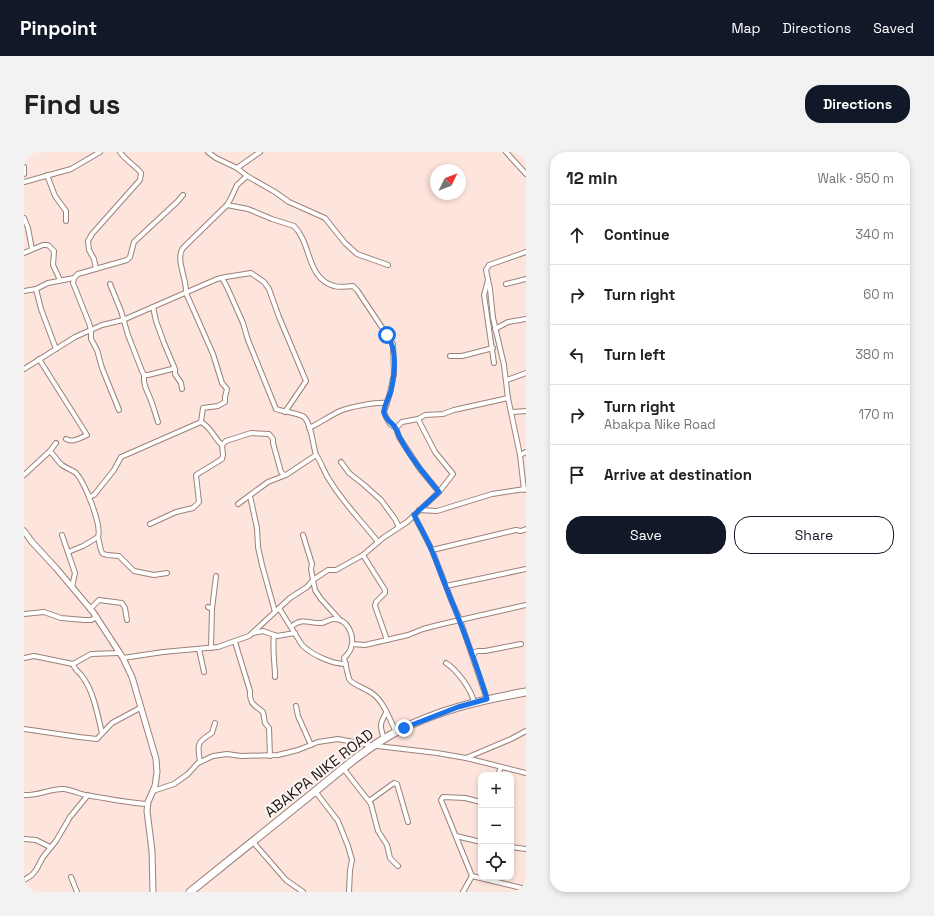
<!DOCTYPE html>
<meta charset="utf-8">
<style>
:root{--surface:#fff;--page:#f2f2f2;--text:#202124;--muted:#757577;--line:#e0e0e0;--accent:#111827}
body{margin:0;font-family:"Space Grotesk",sans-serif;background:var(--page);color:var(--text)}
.controls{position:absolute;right:12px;bottom:12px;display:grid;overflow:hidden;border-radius:8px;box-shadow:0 2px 6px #0003}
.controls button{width:36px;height:36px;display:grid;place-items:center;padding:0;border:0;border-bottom:1px solid var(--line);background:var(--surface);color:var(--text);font:20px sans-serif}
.compass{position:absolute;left:406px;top:12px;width:36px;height:36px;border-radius:50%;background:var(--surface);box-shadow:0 2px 6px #0003;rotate:47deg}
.stop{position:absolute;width:12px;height:12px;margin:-9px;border:3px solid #1a73e8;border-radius:50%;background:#fff}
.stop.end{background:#1a73e8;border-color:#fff;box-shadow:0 1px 4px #0008}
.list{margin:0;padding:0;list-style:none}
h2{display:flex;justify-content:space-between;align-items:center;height:52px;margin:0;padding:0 16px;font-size:17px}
h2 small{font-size:13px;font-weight:400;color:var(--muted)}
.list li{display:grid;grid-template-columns:26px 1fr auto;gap:12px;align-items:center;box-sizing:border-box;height:60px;padding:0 16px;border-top:1px solid var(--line)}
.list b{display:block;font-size:15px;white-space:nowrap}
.list p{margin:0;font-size:13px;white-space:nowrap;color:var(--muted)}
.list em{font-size:13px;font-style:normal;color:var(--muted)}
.actions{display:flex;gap:8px;padding:12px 16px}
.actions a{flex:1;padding:9px 0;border:1px solid var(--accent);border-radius:16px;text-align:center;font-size:14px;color:var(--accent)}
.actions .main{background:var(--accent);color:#fff}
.icon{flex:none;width:22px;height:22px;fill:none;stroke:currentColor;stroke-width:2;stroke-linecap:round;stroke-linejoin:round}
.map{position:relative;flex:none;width:502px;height:740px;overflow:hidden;border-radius:16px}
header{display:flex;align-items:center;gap:24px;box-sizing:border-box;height:56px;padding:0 20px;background:var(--accent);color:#fff}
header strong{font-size:19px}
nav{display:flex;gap:22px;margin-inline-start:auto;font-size:14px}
.intro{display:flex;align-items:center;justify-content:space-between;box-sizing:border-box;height:96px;padding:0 24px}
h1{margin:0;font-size:28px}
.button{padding:10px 18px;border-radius:16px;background:var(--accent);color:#fff;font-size:14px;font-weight:700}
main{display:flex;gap:24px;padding:0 24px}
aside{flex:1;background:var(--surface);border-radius:16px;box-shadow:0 2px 6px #0003}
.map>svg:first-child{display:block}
</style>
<header>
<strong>Pinpoint</strong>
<nav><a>Map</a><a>Directions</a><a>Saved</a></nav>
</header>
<div class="intro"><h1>Find us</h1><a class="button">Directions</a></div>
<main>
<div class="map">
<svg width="502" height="740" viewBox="0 0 502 740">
<rect width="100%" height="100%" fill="#fde4dc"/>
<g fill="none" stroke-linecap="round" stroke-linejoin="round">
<!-- minor casing -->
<g stroke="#9c8178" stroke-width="6">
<g id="minor">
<path d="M184,0L192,6L213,16L223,24L251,40L265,50L301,66L321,91L333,102L364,113"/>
<path d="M482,0L502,22"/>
<path d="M0,15V22"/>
<path d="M213,16L236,0"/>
<path d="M23,23L31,44L42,59V69"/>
<path d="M0,30L47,17L76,0"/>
<path d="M203,53L224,57L248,67L270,74C288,92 282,126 310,134C316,136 323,134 329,134L333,138L369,192L370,222L366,241L360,260L362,265L366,272L372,276L375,285L396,317L415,340"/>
<path d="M0,66L4,76L8,97"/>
<path d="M0,101L19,93H24L30,99L29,113L36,128"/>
<path d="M72,117L70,107L65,98L64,89L68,82L116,28C116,26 117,23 117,21C116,18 99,6 96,0"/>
<path d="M50,126L49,131L65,171L67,178V187L73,198L78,216L95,258"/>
<path d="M198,126L203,135L219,171L224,188L252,257L255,258C260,259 276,262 280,265C287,271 289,293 292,303C295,306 300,319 303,324C317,349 337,368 354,390"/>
<path d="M464,128L460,143L470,211"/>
<path d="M86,132L97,159L104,183L118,219L120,223H124L148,217"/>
<path d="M482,132L502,127"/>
<path d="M12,137L17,157L32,197"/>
<path d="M0,139L12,137L24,131L50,126L54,122L103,108L106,105L110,90L153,50L159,43"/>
<path d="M129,155L132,169L140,191L151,217V222L157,231L158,237"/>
<path d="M471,177L484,170L502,167"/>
<path d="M426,204H438L469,196"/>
<path d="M15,207L63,283C56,286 49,291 42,287"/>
<path d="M0,217L51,185L78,173L99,168L193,127L202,125L227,121L240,130L245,137L255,165L282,229L261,260"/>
<path d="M120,223C119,234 124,240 128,251C130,257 132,264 134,270"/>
<path d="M483,228L502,221"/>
<path d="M488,260L502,259"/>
<path d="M177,270C187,275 190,286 198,293"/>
<path d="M285,276C296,271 305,264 316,259C325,255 352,250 363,251"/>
<path d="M372,276L378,270L394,267L401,263L419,262L430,258L484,246"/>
<path d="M26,299C30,303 34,310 38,313C42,316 48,318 52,321C61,331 78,373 74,385L59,394L44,400"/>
<path d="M496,303L502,300"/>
<path d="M317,310L325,321L339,332L357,348L371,367L375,375"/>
<path d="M0,323L26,299L32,291"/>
<path d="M500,338L496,303L484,246L480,213L469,166L466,137L462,118L465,113L502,100"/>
<path d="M226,344L233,376L234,395L238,413L251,460"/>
<path d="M65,345L70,343L90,318L97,305L177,270L179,256L194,254L201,250V245L203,237L198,231L189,202L162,141C163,127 151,107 159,96L203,53L207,46L213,33L223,24"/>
<path d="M214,352L244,330L262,323L292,303"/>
<path d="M395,358L413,359L468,342L501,337"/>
<path d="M390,363L408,398L428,450L436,468L463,547"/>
<path d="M126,372L152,360L169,356L175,350L172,323L198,307L199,303L198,293L202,289L227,281L245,282L249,287V291L257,320L260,323"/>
<path d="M38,383L51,421L48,435"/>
<path d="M279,383L288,412L287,417L291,438L297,447L316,468"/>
<path d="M74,385C79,405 74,402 95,404L110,419L130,423L143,421"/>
<path d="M408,398L492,378L497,379L502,377"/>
<path d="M339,403L361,438V441L352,450L351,454L363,488"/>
<path d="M422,434L502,417"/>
<path d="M184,455L188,457L187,496"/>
<path d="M255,456L278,493C288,503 308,512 322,512"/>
<path d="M66,457L75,448L98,451L101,456L103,468"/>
<path d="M188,457L192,424"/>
<path d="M0,462L20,460L37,466L60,468H67L73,465"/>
<path d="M268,474C279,465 285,472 298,471C302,470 306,467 310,467C324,467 331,484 327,496C326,500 323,503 320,506L325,527C327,532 343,537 349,542C360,550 366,568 372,580"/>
<path d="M229,481L239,479L253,484L271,481"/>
<path d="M250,483C248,498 251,511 251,525"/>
<path d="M211,490L226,539C225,551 230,553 239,560L241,571L245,576L246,604"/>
<path d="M328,492L341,493L384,483L399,477L414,473L502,453"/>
<path d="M175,497L180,520"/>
<path d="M449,504L451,500L454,499H461L497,492"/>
<path d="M0,506L10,504L49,512L67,502L94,501"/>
<path d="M99,506L139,500L194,495L225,484L266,446L283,435L289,428L304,418H312L339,403L359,386L383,370L415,340L429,322L411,300L394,267"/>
<path d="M422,511C433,518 447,537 450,550"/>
<path d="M49,512C51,519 57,521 60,527C70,541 74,565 78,581"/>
<path d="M272,554L274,564L287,593"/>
<path d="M0,577L55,585L73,587L88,571L116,556"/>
<path d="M360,587C356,574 355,573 362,561"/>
<path d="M442,606L487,587L502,579"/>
<path d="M176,610C173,592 173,590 188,581L191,571"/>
<path d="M319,616L347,652L354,679L363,693L366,706L374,714"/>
<path d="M474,623L477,615"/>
<path d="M129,639L150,632L164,622L174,611L189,604L203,602L217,604L254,603L274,598L294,590L314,587L345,593L413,601L442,606L502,621"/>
<path d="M291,639L314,669L324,694L328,708L326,718L325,740"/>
<path d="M0,643C15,644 27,636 40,637C47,638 54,641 61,643C82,646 103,651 123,652"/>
<path d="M345,649L370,631L373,632L384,670"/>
<path d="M432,684L457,690"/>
<path d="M0,687L12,688L26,695"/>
<path d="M229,690L262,728L279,740"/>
<path d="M487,695L502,697"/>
<path d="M448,724L502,737"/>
<path d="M47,725L53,740"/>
<path d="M0,728L8,723L12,718L19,705L32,689L46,665L64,643"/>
<path d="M439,740L448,724L417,648L419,645L441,646L457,650"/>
</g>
</g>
<!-- tertiary casing -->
<g stroke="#9c8178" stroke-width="7">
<path id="tertiary" d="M0,379L8,390L32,416L69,460L99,506L108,525L132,607L133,620L131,634L124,650L123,659L128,699L129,740"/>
</g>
<!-- primary casing -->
<g stroke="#9c8178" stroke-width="9">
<path id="primary" d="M166,740C207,707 248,674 289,641C316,619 342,596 372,580C413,558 457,548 502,540"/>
</g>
<!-- minor -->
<use href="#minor" stroke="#fff" stroke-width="4"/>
<!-- tertiary -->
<use href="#tertiary" stroke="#fff" stroke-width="5"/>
<!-- primary -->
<use href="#primary" stroke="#fff" stroke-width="7"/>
</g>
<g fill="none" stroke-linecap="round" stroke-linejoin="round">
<!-- route -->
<path stroke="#1a73e8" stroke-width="5" d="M363,183C374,198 371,221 367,239C365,246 360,253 360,260C361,269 370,271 372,277C381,300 399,320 415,340L390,363C396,375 403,387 408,399C415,416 421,433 428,450C441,482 453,514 463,547L434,555L380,576"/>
</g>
<g text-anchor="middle" stroke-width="4" stroke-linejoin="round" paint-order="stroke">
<!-- street labels -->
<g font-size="15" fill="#211713" stroke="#fcf6f4">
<text transform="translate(295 621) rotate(-38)" y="5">ABAKPA NIKE ROAD</text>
</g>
</g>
</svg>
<div class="controls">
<button>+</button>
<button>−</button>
<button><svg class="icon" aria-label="locate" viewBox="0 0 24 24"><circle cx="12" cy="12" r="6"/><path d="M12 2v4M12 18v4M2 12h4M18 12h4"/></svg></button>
</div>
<svg class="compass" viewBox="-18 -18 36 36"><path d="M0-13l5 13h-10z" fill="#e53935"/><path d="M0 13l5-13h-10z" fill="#757577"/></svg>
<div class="stop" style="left:363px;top:183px"></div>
<div class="stop end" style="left:380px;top:576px"></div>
</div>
<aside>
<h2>12 min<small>Walk · 950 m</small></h2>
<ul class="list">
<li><svg class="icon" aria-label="ahead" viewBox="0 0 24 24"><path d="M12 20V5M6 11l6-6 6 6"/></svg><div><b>Continue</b></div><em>340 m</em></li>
<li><svg class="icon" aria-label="right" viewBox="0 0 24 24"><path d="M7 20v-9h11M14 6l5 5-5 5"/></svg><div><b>Turn right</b></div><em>60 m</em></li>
<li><svg class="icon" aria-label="left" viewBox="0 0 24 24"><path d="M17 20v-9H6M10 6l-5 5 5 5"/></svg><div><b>Turn left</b></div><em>380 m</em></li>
<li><svg class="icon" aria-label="right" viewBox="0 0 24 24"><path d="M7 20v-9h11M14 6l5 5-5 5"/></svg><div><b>Turn right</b><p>Abakpa Nike Road</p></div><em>170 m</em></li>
<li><svg class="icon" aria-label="arrive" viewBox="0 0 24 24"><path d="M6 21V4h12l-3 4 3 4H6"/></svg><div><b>Arrive at destination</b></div></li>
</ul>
<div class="actions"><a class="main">Save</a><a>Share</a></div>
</aside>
</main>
